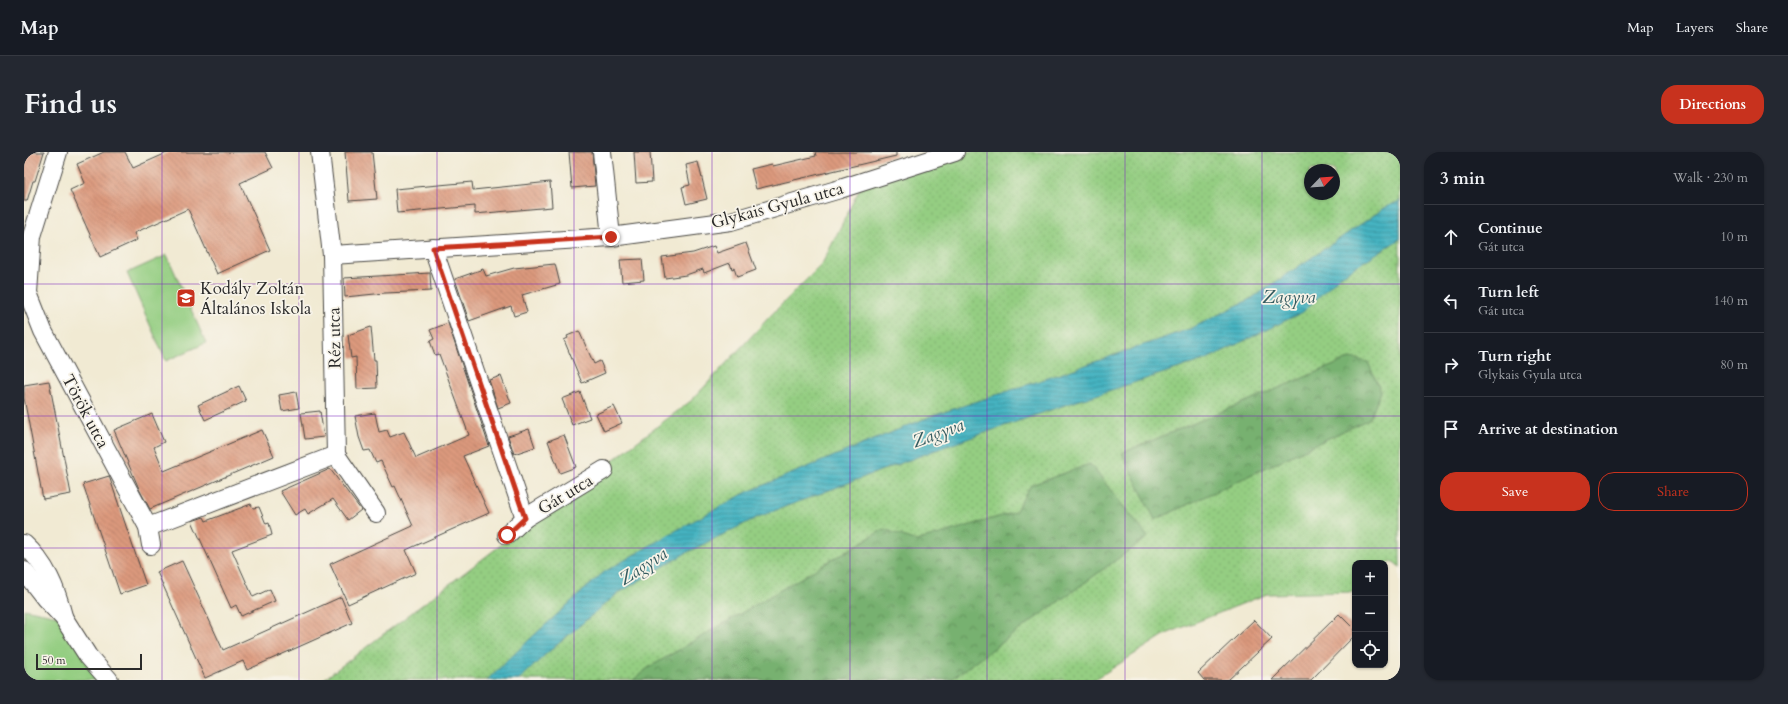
<!DOCTYPE html>
<meta charset="utf-8">
<style>
:root{--surface:#171b24;--page:#242831;--text:#f1f3f6;--muted:#9ea1a6;--line:#363941;--accent:#c8321e}
body{margin:0;font-family:Cardo,serif;background:var(--page);color:var(--text)}
.controls{position:absolute;right:12px;bottom:12px;display:grid;overflow:hidden;border-radius:8px;box-shadow:0 1px 3px #0004}
.controls button{width:36px;height:36px;display:grid;place-items:center;padding:0;border:0;border-bottom:1px solid var(--line);background:var(--surface);color:var(--text);font:20px sans-serif}
.compass{position:absolute;left:1280px;top:12px;width:36px;height:36px;border-radius:50%;background:var(--surface);box-shadow:0 1px 3px #0004;rotate:65deg}
.scale{position:absolute;left:12px;bottom:10px;width:106px;box-sizing:border-box;padding-left:4px;border:2px solid #2b2b2b;border-top:0;font-size:11px;line-height:14px;white-space:nowrap;color:#2b2b2b;-webkit-text-stroke:3px #f7f3e8;paint-order:stroke}
.stop{position:absolute;width:12px;height:12px;margin:-9px;border:3px solid #c8321e;border-radius:50%;background:#fff}
.stop.end{background:#c8321e;border-color:#fff;box-shadow:0 1px 4px #0008}
.list{margin:0;padding:0;list-style:none}
h2{display:flex;justify-content:space-between;align-items:center;height:52px;margin:0;padding:0 16px;font-size:17px}
h2 small{font-size:13px;font-weight:400;color:var(--muted)}
.list li{display:grid;grid-template-columns:26px 1fr auto;gap:12px;align-items:center;box-sizing:border-box;height:64px;padding:0 16px;border-top:1px solid var(--line)}
.list b{display:block;font-size:15px;white-space:nowrap}
.list p{margin:0;font-size:13px;white-space:nowrap;color:var(--muted)}
.list em{font-size:13px;font-style:normal;color:var(--muted)}
.actions{display:flex;gap:8px;padding:12px 16px}
.actions a{flex:1;padding:9px 0;border:1px solid var(--accent);border-radius:16px;text-align:center;font-size:14px;color:var(--accent)}
.actions .main{background:var(--accent);color:#fff}
.icon{flex:none;width:22px;height:22px;fill:none;stroke:currentColor;stroke-width:2;stroke-linecap:round;stroke-linejoin:round}
.map{position:relative;flex:none;width:1376px;height:528px;overflow:hidden;border-radius:16px}
header{display:flex;align-items:center;gap:24px;box-sizing:border-box;height:56px;padding:0 20px;background:var(--surface);border-bottom:1px solid var(--line)}
header strong{font-size:19px}
nav{display:flex;gap:22px;margin-inline-start:auto;font-size:14px}
.intro{display:flex;align-items:center;justify-content:space-between;box-sizing:border-box;height:96px;padding:0 24px}
h1{margin:0;font-size:28px}
.button{padding:10px 18px;border-radius:16px;background:var(--accent);color:#fff;font-size:14px;font-weight:700}
main{display:flex;gap:24px;padding:0 24px}
aside{flex:1;background:var(--surface);border-radius:16px;box-shadow:0 1px 3px #0004}
.map>svg:first-child{display:block}
</style>
<header>
<strong>Map</strong>
<nav><a>Map</a><a>Layers</a><a>Share</a></nav>
</header>
<div class="intro"><h1>Find us</h1><a class="button">Directions</a></div>
<main>
<div class="map">
<svg width="1376" height="528" viewBox="0 0 1376 528">
<defs>
<pattern id="grass-dots" width="8" height="8" patternUnits="userSpaceOnUse"><rect width="8" height="8" fill="#94ce82"/><path d="M2 2h.1M6 6h.1" fill="none" stroke="#80b170" stroke-width="1.8" stroke-linecap="round"/></pattern>
<pattern id="forest-crowns" width="20" height="18" patternUnits="userSpaceOnUse"><rect width="20" height="18" fill="#77b170"/><path d="M2 6a3 3 0 1 1 6 0M12 15a3 3 0 1 1 6 0" fill="none" stroke="#62905c"/></pattern>
<pattern id="water-rules" width="6" height="5" patternUnits="userSpaceOnUse"><rect width="6" height="5" fill="#45b3c1"/><path d="M0 2.5h6" fill="none" stroke="#3a929d"/></pattern>
<pattern id="building-back-hatch" width="6" height="6" patternUnits="userSpaceOnUse"><rect width="6" height="6" fill="#dc997d"/><path d="M-1 5l2 2M0 0l6 6M5-1l2 2" fill="none" stroke="#b37d67"/></pattern>
</defs>
<rect width="100%" height="100%" fill="#f7f3e8"/>
<filter id="ink" filterUnits="userSpaceOnUse"><feTurbulence type="fractalNoise" baseFrequency=".025" numOctaves="2"/><feDisplacementMap in="SourceGraphic" scale="8" xChannelSelector="R" yChannelSelector="G"/><feConvolveMatrix kernelMatrix="1 2 1 2 8 2 1 2 1" color-interpolation-filters="sRGB"/></filter>
<filter id="wash" filterUnits="userSpaceOnUse"><feTurbulence type="fractalNoise" baseFrequency=".012" numOctaves="4" result="noise"/><feDisplacementMap in="SourceGraphic" scale="16" xChannelSelector="R" yChannelSelector="G"/><feGaussianBlur stdDeviation="0.9" result="paint"/><feColorMatrix in="noise" values="0 0 0 0 0 0 0 0 0 0 0 0 0 0 0 0 0 1.4 0 .05"/><feComposite in="paint" operator="in"/></filter>
<g filter="url(#wash)">
<rect width="100%" height="100%" fill="#f1ead3"/>
<!-- grass -->
<path fill="url(#grass-dots)" stroke="#607c56" fill-rule="evenodd" d="M918,0H1376V416L1367,409L1361,414V411H1331V440L1243,442L1142,482L1070,528H299L668,248L749,161L798,112L836,36ZM1286,18H1310V42H1286Z"/>
<!-- forest -->
<g fill="url(#forest-crowns)" stroke="#516e4e">
<path d="M1327,206L1344,210L1357,240L1345,267L1131,368L1098,301Z"/>
<path d="M1066,312L1124,385L926,528H609L624,516L860,377L892,389L991,360L1007,333Z"/>
</g>
<!-- green -->
<g fill="#94ce82" stroke="#607c56">
<path d="M143,103L182,191L142,209L103,121Z"/>
<path d="M0,457L39,465L85,528H0Z"/>
</g>
<!-- water -->
<path fill="url(#water-rules)" stroke="#386f76" d="M1376,49V87L1315,125L1279,160L1183,207L1041,253L917,296L734,365L662,401L593,442L521,503L495,528H463L509,484L580,420L651,379L723,340L905,265L1033,223L1168,176L1228,146L1362,55Z"/>
<g id="blocks">
<!-- building -->
<g fill="url(#building-back-hatch)">
<path d="M0,0H20L11,29H9L3,49H0Z"/>
<path d="M80,0H101L109,16L145,0H241L249,16L216,31L246,98L193,122L164,57L110,81L113,88L76,105L46,38L61,31L53,12Z"/>
<path d="M321,0H348L353,47L325,49Z"/>
<path d="M545,0H568L571,34L548,36Z"/>
<path d="M610,0H626L628,30L612,31Z"/>
<path d="M791,0H872V4L732,37L727,17L748,12L749,14L792,4Z"/>
<path d="M674,10L683,47L662,52L658,35L666,33L662,13Z"/>
<path d="M448,30L449,38L526,30L528,55L451,62V54L373,61L371,37Z"/>
<path d="M722,91L732,118L713,125L710,116L708,117L706,111L680,121L679,117L662,123L641,126L638,105L669,101L690,94L693,101Z"/>
<path d="M618,107L620,128L598,130L596,108Z"/>
<path d="M531,112L536,132L498,143L503,160L490,164L487,154L445,169L431,127L459,117L462,124L490,116Z"/>
<path d="M406,121L407,139L361,141L321,145L320,126Z"/>
<path d="M424,171L465,294L439,304L465,361L382,398L392,421L324,452L306,412L389,374L371,334L369,335L357,309L352,311L346,298L340,299L335,285L331,264L351,261L355,280L363,278L366,285L380,280L392,306L445,283L415,202L411,203L406,189L410,187L406,178Z"/>
<path d="M347,175L350,208H352L353,236L333,237L332,205L327,206L324,183Z"/>
<path d="M555,179L570,212L576,209L581,221L558,231L540,188L544,186L543,184Z"/>
<path d="M477,224L487,251L474,256L465,228Z"/>
<path d="M25,229L47,342L19,347L0,246V233Z"/>
<path d="M215,234L222,249L181,268L174,253Z"/>
<path d="M272,240L275,256L258,259L255,243Z"/>
<path d="M556,240L566,266L548,273L538,247Z"/>
<path d="M590,254L598,271L580,279L572,262Z"/>
<path d="M296,259L300,285L281,287L277,261Z"/>
<path d="M128,262L140,290L130,295L140,319L238,278L250,304L126,357L116,339L90,278Z"/>
<path d="M505,277L511,295L490,302L484,284Z"/>
<path d="M540,283L552,315L536,321L524,289Z"/>
<path d="M306,317L337,358L324,368L309,347L284,362L281,357L271,363L256,339Z"/>
<path d="M85,324L122,433L96,442L59,332Z"/>
<path d="M227,352L229,356L235,355L242,372L245,371L248,383L208,398L229,445L246,437L251,449L217,464L212,453L207,456L168,369L180,365L182,369Z"/>
<path d="M158,409L199,498L317,445L328,471L223,518L219,509L181,526L133,420Z"/>
<path d="M1315,462L1331,478V483L1287,528H1248Z"/>
<path d="M1230,468L1248,487L1204,528H1180L1174,521Z"/>
</g>
</g>
</g>
<g filter="url(#ink)">
<use href="#blocks" fill-opacity="0" stroke="#494844" stroke-width="1"/>
<g fill="none" stroke-linecap="round" stroke-linejoin="round">
<!-- minor casing -->
<g stroke="#494844" stroke-width="20">
<g id="minor">
<path d="M34,0L8,84L4,141L19,179L124,375L127,393"/>
<path d="M296,0L308,103L312,303L352,361"/>
<path d="M578,0L587,85"/>
<path d="M409,96L501,366L580,318"/>
<path d="M308,103L587,85L707,69L816,37L931,0"/>
<path d="M124,375L312,303"/>
<path d="M483,383L501,366"/>
<path d="M0,392C22,412 32,436 39,464"/>
<path d="M0,419L21,446L39,465L64,504L85,528"/>
</g>
</g>
<!-- minor -->
<use href="#minor" stroke="#fff" stroke-width="18"/>
</g>
</g>
<g fill="none" stroke-linecap="round" stroke-linejoin="round" filter="url(#ink)">
<!-- route -->
<path stroke="#c8321e" stroke-width="5" d="M483,383L501,366L409,96L587,85"/>
</g>
<!-- grid -->
<path fill="none" stroke="#7b2cbf" stroke-width="1" stroke-opacity="0.55" d="M138,0V528M275,0V528M413,0V528M550,0V528M688,0V528M826,0V528M963,0V528M1101,0V528M1238,0V528M0,132H1376M0,264H1376M0,396H1376"/>
<!-- icons -->
<defs>
<g id="school-square" transform="scale(1)"><rect x="-9" y="-9" width="18" height="18" rx="4" fill="#c8321e" stroke="#f7f3e8"/><path d="M0-5L7-2L0 1L-7-2ZM-4 1L0 2.5L4 1V4Q0 6-4 4Z" fill="#fff"/></g>
</defs>
<g fill-rule="evenodd">
<use href="#school-square" x="162" y="146"/>
</g>
<g text-anchor="middle" stroke-width="3.5" stroke-linejoin="round" paint-order="stroke">
<!-- street labels -->
<g font-size="17" fill="#2b2b2b" stroke="#f7f3e8">
<text transform="translate(753 53) rotate(-15)" y="6">Glykais Gyula utca</text>
<text transform="translate(310 186) rotate(-91)" y="6">Réz utca</text>
<text transform="translate(62 259) rotate(62)" y="6">Török utca</text>
<text transform="translate(541 342) rotate(-31)" y="6">Gát utca</text>
</g>
<!-- poi labels -->
<g font-size="17" fill="#2b2b2b" stroke="#f7f3e8" text-anchor="start">
<text x="176" y="142">Kodály Zoltán<tspan x="176" dy="20">Általános Iskola</tspan></text>
</g>
<!-- water labels -->
<g font-size="18" font-style="italic" fill="#345b60" stroke="#f7f3e8">
<text x="1265" y="151">Zagyva</text>
<text transform="translate(914 281) rotate(-20)" y="6">Zagyva</text>
<text transform="translate(619 414) rotate(-33)" y="6">Zagyva</text>
</g>
</g>
</svg>
<div class="controls">
<button>+</button>
<button>−</button>
<button><svg class="icon" aria-label="locate" viewBox="0 0 24 24"><circle cx="12" cy="12" r="6"/><path d="M12 2v4M12 18v4M2 12h4M18 12h4"/></svg></button>
</div>
<svg class="compass" viewBox="-18 -18 36 36"><path d="M0-13l5 13h-10z" fill="#e53935"/><path d="M0 13l5-13h-10z" fill="#9ea1a6"/></svg>
<div class="scale">50 m</div>
<div class="stop" style="left:483px;top:383px"></div>
<div class="stop end" style="left:587px;top:85px"></div>
</div>
<aside>
<h2>3 min<small>Walk · 230 m</small></h2>
<ul class="list">
<li><svg class="icon" aria-label="ahead" viewBox="0 0 24 24"><path d="M12 20V5M6 11l6-6 6 6"/></svg><div><b>Continue</b><p>Gát utca</p></div><em>10 m</em></li>
<li><svg class="icon" aria-label="left" viewBox="0 0 24 24"><path d="M17 20v-9H6M10 6l-5 5 5 5"/></svg><div><b>Turn left</b><p>Gát utca</p></div><em>140 m</em></li>
<li><svg class="icon" aria-label="right" viewBox="0 0 24 24"><path d="M7 20v-9h11M14 6l5 5-5 5"/></svg><div><b>Turn right</b><p>Glykais Gyula utca</p></div><em>80 m</em></li>
<li><svg class="icon" aria-label="arrive" viewBox="0 0 24 24"><path d="M6 21V4h12l-3 4 3 4H6"/></svg><div><b>Arrive at destination</b></div></li>
</ul>
<div class="actions"><a class="main">Save</a><a>Share</a></div>
</aside>
</main>
